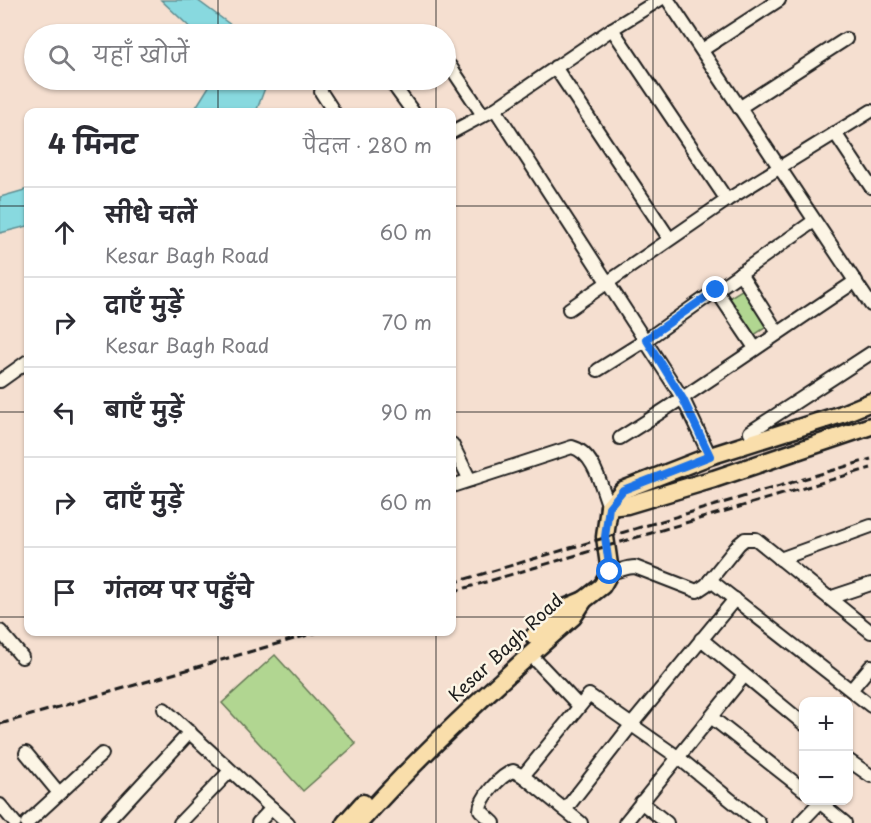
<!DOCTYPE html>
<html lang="hi">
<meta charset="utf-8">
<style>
:root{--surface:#fff;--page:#f2f2f3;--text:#2b2b33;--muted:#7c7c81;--line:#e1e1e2}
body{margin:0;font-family:"Playpen Sans","Playpen Sans Deva",sans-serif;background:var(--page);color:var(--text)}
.controls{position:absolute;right:18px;bottom:18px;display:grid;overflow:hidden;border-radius:12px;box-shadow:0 2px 4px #0004}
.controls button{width:54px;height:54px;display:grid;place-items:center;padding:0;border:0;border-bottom:2px solid var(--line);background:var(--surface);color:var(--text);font:30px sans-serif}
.stop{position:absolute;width:18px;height:18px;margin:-14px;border:4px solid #1a73e8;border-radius:50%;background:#fff}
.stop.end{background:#1a73e8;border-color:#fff;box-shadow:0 2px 6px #0008}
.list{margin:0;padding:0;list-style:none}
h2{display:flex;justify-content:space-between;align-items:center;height:78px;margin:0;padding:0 24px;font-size:26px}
h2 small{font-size:20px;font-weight:400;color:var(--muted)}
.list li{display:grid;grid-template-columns:39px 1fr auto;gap:18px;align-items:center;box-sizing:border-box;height:90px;padding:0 24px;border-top:2px solid var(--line)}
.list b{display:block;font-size:22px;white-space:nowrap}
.list p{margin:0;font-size:20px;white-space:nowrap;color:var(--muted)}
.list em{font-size:20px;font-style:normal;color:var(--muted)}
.icon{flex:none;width:33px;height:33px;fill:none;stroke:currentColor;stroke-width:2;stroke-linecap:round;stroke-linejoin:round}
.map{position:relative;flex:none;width:871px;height:823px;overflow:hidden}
.search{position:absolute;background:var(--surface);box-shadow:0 2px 4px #0004;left:24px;top:24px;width:432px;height:66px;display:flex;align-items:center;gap:15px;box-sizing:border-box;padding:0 21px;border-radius:33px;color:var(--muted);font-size:22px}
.panel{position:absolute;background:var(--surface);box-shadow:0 2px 4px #0004;left:24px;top:108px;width:432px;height:528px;border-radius:12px}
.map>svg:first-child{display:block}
</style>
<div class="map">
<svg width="871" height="823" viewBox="0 0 871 823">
<rect width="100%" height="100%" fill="#f5dfd0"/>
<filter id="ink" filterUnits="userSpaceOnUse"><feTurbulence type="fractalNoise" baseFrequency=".0167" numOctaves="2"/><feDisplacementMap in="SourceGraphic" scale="12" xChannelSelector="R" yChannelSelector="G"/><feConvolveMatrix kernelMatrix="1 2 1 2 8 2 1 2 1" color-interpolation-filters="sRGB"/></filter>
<g filter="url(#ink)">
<!-- green -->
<g fill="#b1d691" stroke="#667956" stroke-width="1.5">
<path d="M745,288L768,326L751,337L727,299Z"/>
<path d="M275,655L356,744L303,791L222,703Z"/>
</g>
<!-- water -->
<g fill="#88d9df" stroke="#5d8d91" stroke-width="1.5">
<path d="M161,0H197L243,34H197Z"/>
<path d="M213,80H268L256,112H193Z"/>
<path d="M28,189V226L0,233V197Z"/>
</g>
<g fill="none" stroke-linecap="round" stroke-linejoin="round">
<!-- minor casing -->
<g stroke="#1c1c1c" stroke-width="16">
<g id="minor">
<path d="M668,0L871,305"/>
<path d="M612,29L727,200"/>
<path d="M702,50L779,0"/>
<path d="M450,66L483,115"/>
<path d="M555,67L669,238"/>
<path d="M392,83L413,112"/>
<path d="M321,92L334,112"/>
<path d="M739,108L846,39"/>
<path d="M495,109L683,399L710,456"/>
<path d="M452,132L495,109L612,29L659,0"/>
<path d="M835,133L871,187"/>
<path d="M740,273L778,333"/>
<path d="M716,290L755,348"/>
<path d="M569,309L727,200L871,111"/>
<path d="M598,370L646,340L814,221"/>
<path d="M0,381L28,361"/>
<path d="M750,432L871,353"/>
<path d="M620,438C701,388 777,333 856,281"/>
<path d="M452,444L470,480"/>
<path d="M452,486L572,447C595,453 601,487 609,507"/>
<path d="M780,559L871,526"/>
<path d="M610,572C619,572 625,567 635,567L697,591L706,585L739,544L745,539H756L871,632"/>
<path d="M710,580L871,706"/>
<path d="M829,598L871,584"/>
<path d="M0,631L22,657"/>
<path d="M701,639L804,724"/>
<path d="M530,654L579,706"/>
<path d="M851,690L871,666"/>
<path d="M164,709L288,823"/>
<path d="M711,717L804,790"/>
<path d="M26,753L59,793"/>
<path d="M848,760L871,776"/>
<path d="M523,776L589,695L679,758L759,823"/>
<path d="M817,800L845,823"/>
<path d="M641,802L667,823"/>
<path d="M0,805L15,823"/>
<path d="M565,810L632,724L735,599"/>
<path d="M27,823L102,754"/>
<path d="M106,823L190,732"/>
<path d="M180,823L230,771"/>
<path d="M258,823L272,808"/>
<path d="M494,823L480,810C481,797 500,776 513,771L523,776L581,823"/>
<path d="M625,823L744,676"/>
<path d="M800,823L822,800"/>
</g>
</g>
<!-- major casing -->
<g stroke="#1c1c1c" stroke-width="21">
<g id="major">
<path d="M609,507L627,505L714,479L871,426"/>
<path d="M534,636L565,608L584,600"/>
<path d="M345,823L363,803"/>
<path d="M359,823C425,749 498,682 573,617L584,600L602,586L610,572L605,537L609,507L623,490L710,456L842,414L871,402"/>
</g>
</g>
<!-- minor -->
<use href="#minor" stroke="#fcf5e5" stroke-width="12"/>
<!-- major -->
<use href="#major" stroke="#f9deab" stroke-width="16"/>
<!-- rail -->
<g stroke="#1c1c1c" stroke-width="3" stroke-dasharray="9 4.5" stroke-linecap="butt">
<path d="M452,583L871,459"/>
<path d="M452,592L871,468"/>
<path d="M0,724L318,632"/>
</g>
</g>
</g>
<g fill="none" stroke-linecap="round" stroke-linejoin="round" filter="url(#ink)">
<!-- route -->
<path stroke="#1a73e8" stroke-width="8" d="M610,572L605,537L609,507L623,490L710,456L683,399L646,339L716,290"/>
</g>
<!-- grid -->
<path fill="none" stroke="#1c1c1c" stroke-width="1.5" stroke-opacity="0.55" d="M218,0V34M436,0V34M653,0V823M218,80V112M436,80V112M0,206H28M452,206H871M0,412H28M452,412H871M0,617H28M452,617H871M218,632V823M436,632V823"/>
<g text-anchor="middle" stroke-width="5" stroke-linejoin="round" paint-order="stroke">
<!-- street labels -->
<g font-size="18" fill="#1c1c1c" stroke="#fcf5e5">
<text transform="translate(506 648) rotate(-43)" y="6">Kesar Bagh Road</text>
</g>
</g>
</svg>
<div class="controls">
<button>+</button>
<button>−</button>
</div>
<div class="stop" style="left:610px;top:572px"></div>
<div class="stop end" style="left:716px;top:290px"></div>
<div class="search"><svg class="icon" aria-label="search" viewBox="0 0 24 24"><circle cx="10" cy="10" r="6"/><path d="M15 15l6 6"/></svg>यहाँ खोजें</div>
<section class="panel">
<h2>4 मिनट<small>पैदल · 280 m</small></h2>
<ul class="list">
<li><svg class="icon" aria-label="ahead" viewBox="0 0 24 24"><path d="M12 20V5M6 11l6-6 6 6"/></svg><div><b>सीधे चलें</b><p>Kesar Bagh Road</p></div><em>60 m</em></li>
<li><svg class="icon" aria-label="right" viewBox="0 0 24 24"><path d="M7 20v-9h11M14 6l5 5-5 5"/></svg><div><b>दाएँ मुड़ें</b><p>Kesar Bagh Road</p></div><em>70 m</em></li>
<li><svg class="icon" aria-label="left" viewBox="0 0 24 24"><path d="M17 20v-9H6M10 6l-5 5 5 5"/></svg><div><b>बाएँ मुड़ें</b></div><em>90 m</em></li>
<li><svg class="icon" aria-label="right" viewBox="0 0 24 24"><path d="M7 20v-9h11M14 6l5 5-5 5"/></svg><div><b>दाएँ मुड़ें</b></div><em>60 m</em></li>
<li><svg class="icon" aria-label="arrive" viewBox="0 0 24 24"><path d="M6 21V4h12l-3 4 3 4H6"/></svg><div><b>गंतव्य पर पहुँचे</b></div></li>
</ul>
</section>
</div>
